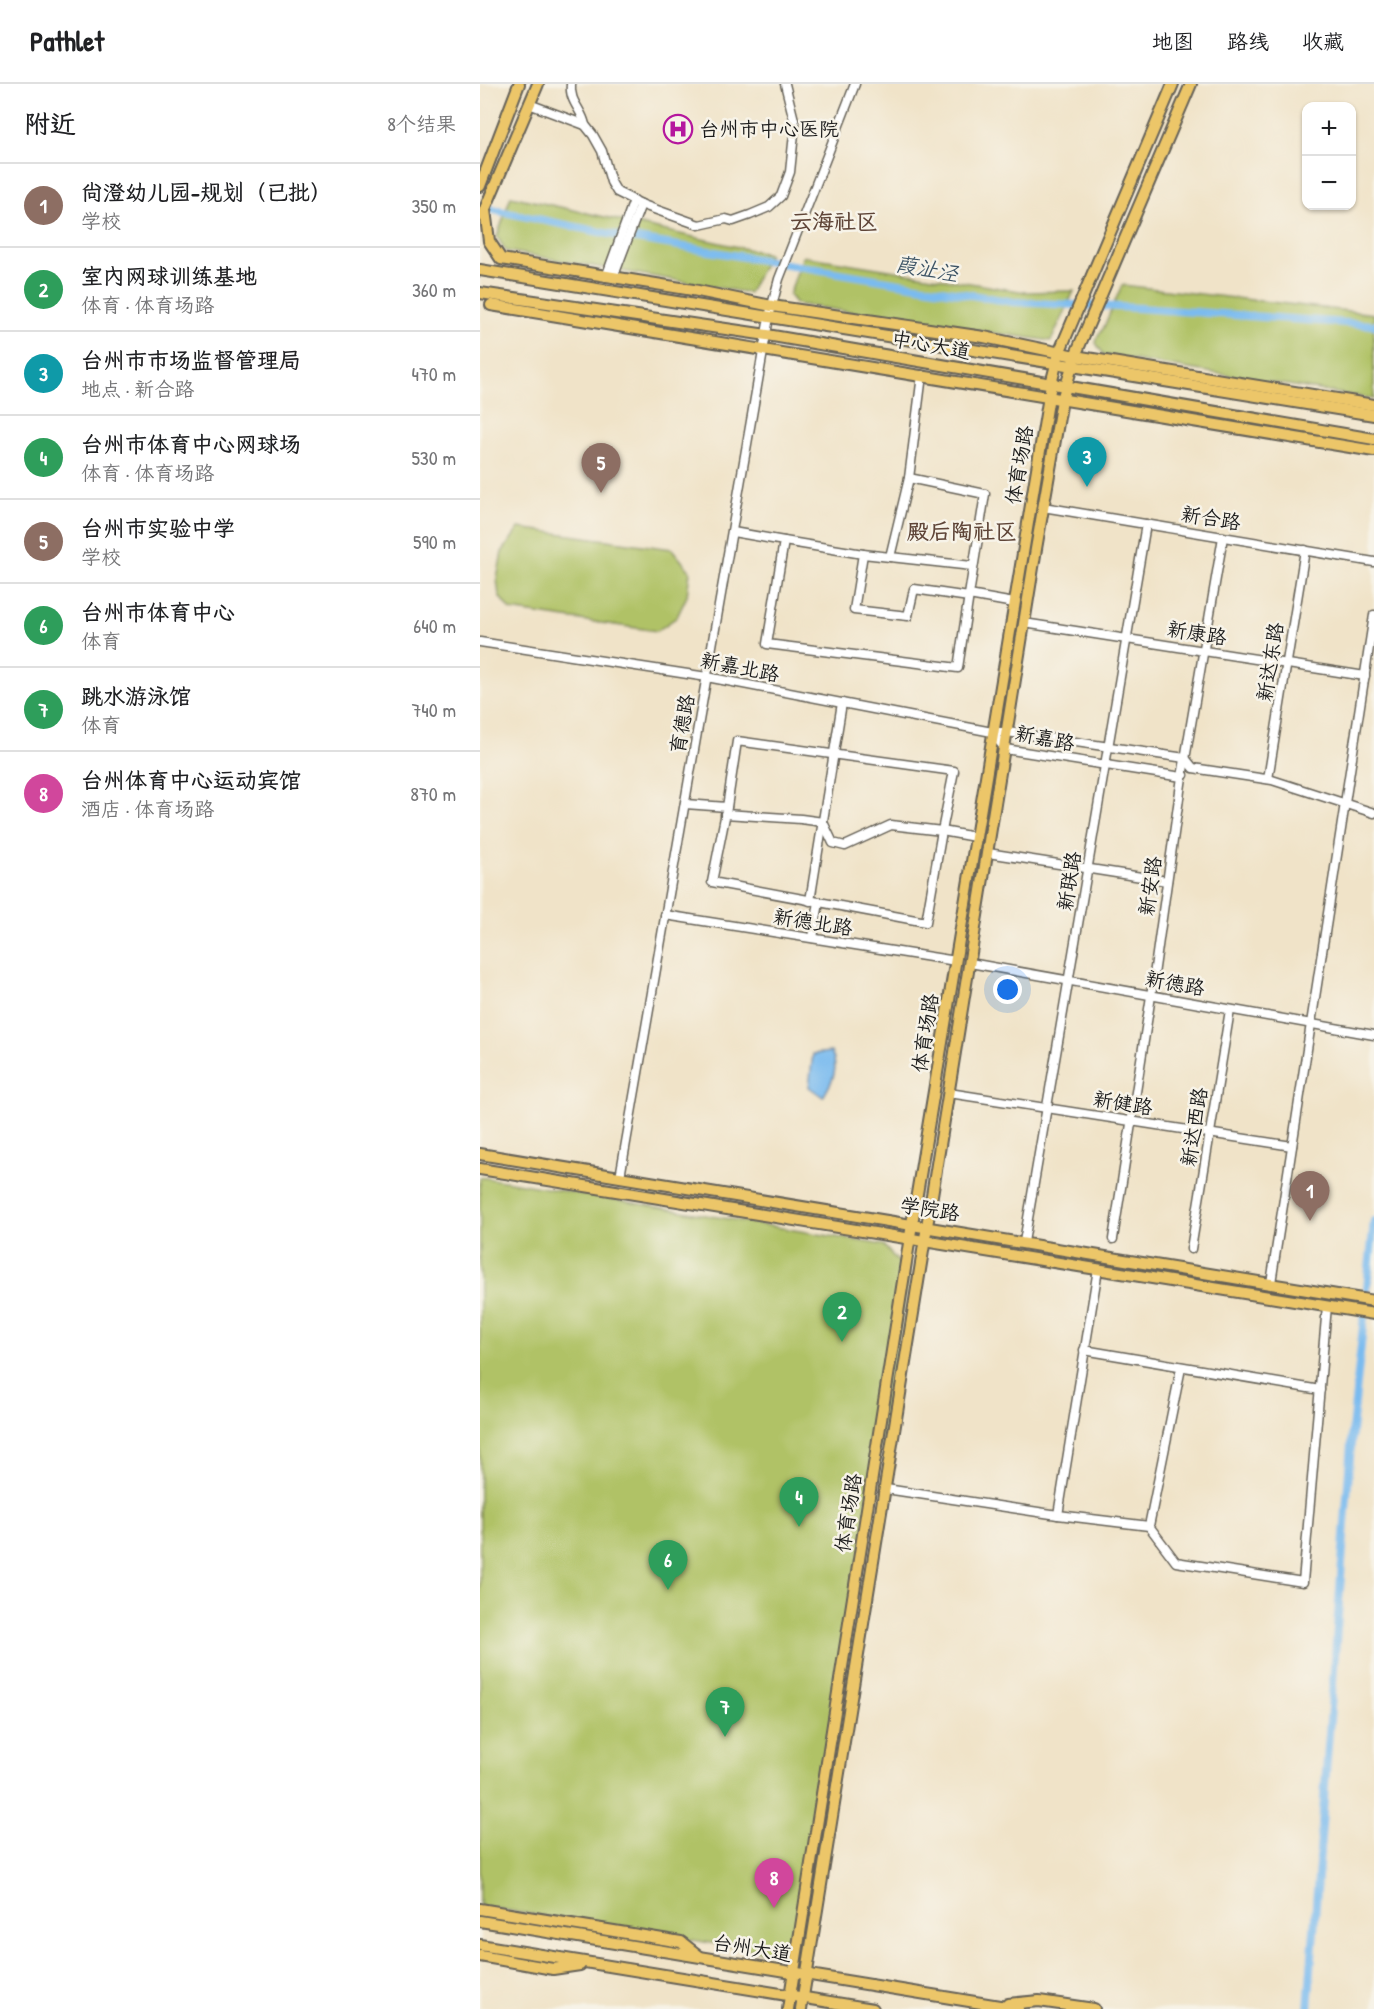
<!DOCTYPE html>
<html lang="zh">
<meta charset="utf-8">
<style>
:root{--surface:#fff;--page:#f2f2f2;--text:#202124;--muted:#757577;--line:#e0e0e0;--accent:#b5179e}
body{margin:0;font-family:"Patrick Hand","LXGW WenKai TC",sans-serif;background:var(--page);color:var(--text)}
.controls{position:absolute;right:18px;top:18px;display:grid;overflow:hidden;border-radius:12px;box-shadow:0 2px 4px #0004}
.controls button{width:54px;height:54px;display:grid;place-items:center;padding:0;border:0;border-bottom:2px solid var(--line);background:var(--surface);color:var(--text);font:30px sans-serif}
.you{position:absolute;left:528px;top:906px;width:21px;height:21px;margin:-15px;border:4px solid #fff;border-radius:50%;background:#1a73e8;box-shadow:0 0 0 9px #1a73e833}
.badge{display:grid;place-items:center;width:39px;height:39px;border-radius:50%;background:var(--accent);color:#fff;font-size:20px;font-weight:700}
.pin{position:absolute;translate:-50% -50px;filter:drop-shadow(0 2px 3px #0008)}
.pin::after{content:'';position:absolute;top:32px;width:21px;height:18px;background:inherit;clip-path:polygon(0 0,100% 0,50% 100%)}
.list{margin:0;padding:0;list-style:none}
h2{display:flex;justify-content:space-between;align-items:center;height:78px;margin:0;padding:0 24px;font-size:26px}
h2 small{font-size:20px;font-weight:400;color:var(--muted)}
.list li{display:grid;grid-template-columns:39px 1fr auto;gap:18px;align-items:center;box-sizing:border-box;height:84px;padding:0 24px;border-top:2px solid var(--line)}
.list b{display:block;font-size:22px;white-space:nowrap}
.list p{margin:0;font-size:20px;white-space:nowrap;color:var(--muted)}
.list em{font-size:20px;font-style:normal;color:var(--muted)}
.map{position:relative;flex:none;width:894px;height:1925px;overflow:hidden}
header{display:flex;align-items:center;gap:36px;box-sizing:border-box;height:84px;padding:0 30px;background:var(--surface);border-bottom:2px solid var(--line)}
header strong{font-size:28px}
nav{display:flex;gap:33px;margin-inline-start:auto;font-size:21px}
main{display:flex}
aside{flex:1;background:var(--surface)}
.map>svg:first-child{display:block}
</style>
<header>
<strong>Pathlet</strong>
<nav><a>地图</a><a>路线</a><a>收藏</a></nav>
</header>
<main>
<aside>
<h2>附近<small>8个结果</small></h2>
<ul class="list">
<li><span class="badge" style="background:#8d6e63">1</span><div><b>尚澄幼儿园-规划（已批）</b><p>学校</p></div><em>350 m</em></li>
<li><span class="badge" style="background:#2e9e5b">2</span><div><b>室内网球训练基地</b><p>体育 · 体育场路</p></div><em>360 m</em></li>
<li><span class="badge" style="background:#0f9aa8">3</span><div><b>台州市市场监督管理局</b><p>地点 · 新合路</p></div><em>470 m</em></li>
<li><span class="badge" style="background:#2e9e5b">4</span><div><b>台州市体育中心网球场</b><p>体育 · 体育场路</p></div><em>530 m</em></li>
<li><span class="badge" style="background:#8d6e63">5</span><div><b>台州市实验中学</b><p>学校</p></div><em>590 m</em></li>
<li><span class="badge" style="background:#2e9e5b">6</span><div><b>台州市体育中心</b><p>体育</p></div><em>640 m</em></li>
<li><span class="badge" style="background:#2e9e5b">7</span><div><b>跳水游泳馆</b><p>体育</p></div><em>740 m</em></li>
<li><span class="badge" style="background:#d1479c">8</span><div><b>台州体育中心运动宾馆</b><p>酒店 · 体育场路</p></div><em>870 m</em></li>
</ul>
</aside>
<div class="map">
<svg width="894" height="1925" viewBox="0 0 894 1925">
<rect width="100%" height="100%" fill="#f7f3e8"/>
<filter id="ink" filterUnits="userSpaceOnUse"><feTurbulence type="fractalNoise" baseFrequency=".0167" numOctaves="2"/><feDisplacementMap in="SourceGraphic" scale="12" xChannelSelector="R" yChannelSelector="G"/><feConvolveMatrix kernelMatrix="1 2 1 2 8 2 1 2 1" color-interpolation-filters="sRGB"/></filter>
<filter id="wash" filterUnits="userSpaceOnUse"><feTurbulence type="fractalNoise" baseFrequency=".008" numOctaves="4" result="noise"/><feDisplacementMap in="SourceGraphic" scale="24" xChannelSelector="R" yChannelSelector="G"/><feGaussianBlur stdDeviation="1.35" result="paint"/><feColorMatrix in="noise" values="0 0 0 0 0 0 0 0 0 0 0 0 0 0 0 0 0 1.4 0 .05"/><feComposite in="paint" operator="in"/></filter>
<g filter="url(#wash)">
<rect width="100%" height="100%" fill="#f0e3c8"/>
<!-- green -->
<g fill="#b0c266" stroke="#666f41" stroke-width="1.5">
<path d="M31,112L289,170L269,209L26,167L17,153Z"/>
<path d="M323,172L545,208L594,207L571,257L316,220L309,211Z"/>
<path d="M642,201L894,230V315L624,271L616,259L618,251L623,245Z"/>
<path d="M39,444L192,465L210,487L207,512L197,533L177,547L30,526L19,512L17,495L22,468Z"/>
<path d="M0,1093L403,1161L430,1191L317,1852L299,1870L0,1822Z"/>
</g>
<!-- water -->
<path fill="#7abbef" stroke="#4b6c86" stroke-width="1.5" d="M351,968C360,985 352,998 343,1013L329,1003L333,970Z"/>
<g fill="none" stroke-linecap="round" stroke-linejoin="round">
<!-- canal -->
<g stroke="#7abbef" stroke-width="8">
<path d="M0,123L139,152L533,218L658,224L894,241"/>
<path d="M828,1925L872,1347L894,1137"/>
</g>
</g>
</g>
<g filter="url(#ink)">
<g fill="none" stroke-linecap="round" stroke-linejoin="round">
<!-- minor casing -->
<g stroke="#666258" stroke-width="11">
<g id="minor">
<path d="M91,0C89,18 102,25 105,41"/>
<path d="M49,20L105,41L113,51L122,67L131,98L137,108L163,121L219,141L246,135L253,137L270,131L289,123L301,112L310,88L315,40L305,0"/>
<path d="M126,193L154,116"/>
<path d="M133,194L161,120"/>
<path d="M429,394L505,410L489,511"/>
<path d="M563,423L894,478"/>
<path d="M253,448L304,457L287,560L478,584L489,511L534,519"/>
<path d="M304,457L383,470L374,526L428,532L434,505L489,513"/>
<path d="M383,470L492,482"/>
<path d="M410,473L429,394L442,291"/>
<path d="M544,539L885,592"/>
<path d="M0,558L227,593L512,648H527L705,674L713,684L792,696L894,729"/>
<path d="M512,648L525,665L702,693L704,691"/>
<path d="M788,695L825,466"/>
<path d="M205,720L247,723L232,798L446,838L462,747L495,753"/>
<path d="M245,730L321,735L343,738L353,759L365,762L411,741L462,747L474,687L257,657L247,723"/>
<path d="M508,769L687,797"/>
<path d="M330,817L362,619"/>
<path d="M185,831L476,877"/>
<path d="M333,854L339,818"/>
<path d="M490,879L894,951"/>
<path d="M469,1009L812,1062"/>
<path d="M140,1093L289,233L299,195L375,0"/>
<path d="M633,1155L671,912L702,693L743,453"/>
<path d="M544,1158L666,440"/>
<path d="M711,1165L750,926"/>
<path d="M791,1199L894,531"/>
<path d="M604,1266L840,1306"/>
<path d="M406,1405L578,1431L618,1185"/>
<path d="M578,1431L669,1442L696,1478L823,1498L847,1222"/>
<path d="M669,1442L701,1284"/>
</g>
</g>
<!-- major casing -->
<g stroke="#666258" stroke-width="14">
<g id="major">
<path d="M0,102L39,0"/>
<path d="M5,126L9,157L21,175L213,206L292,222L504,253L595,272L894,321"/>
<path d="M2,132L58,0"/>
<path d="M0,186L894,331"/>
<path d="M0,209L287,251L894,355"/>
<path d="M11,221L894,367"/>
<path d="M0,1070L894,1217"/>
<path d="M0,1085L894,1230"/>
<path d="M0,1825L201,1858L219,1872"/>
<path d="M0,1837L538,1925"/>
<path d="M0,1861L393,1925"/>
<path d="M0,1872L73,1885L100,1881"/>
<path d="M528,1920L559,1917L614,1925"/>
<path d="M308,1925L432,1140L571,300L579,269L693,0"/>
<path d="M321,1925L556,465L582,316L595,272L711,0"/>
</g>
</g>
<!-- minor -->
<use href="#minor" stroke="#fff" stroke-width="8"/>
<!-- major -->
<use href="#major" stroke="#ecc669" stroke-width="10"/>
</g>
</g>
<!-- icons -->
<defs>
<g id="hospital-ring" transform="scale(1.5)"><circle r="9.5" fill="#f7f3e8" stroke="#b5179e" stroke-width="1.5"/><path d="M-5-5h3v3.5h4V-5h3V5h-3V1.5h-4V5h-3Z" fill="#b5179e"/></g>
</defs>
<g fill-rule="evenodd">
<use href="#hospital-ring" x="198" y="45"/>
</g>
<g text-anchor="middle" stroke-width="5" stroke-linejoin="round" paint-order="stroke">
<!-- poi labels -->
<g font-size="20" fill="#1c1c1c" stroke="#f7f3e8" text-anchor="start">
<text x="219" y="52">台州市中心医院</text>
</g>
<!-- street labels -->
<g font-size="20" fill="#1c1c1c" stroke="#f7f3e8">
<text transform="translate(451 261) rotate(10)" y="7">中心大道</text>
<text transform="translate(539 381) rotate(-80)" y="7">体育场路</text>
<text transform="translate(731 434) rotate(9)" y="7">新合路</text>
<text transform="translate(717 549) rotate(9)" y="7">新康路</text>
<text transform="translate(790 578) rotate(-81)" y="7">新达东路</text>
<text transform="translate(260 583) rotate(11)" y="7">新嘉北路</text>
<text transform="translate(202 640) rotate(-80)" y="7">育德路</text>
<text transform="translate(565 654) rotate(11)" y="7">新嘉路</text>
<text transform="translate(589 797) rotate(-81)" y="7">新联路</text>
<text transform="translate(670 802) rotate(-82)" y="7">新安路</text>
<text transform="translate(333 838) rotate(9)" y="7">新德北路</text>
<text transform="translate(695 899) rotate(10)" y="7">新德路</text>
<text transform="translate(445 949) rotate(-81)" y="7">体育场路</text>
<text transform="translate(643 1019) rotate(9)" y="7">新健路</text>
<text transform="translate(714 1043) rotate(-81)" y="7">新达西路</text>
<text transform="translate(450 1125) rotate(9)" y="7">学院路</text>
<text transform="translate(368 1429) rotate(-81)" y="7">体育场路</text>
<text transform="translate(272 1864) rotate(9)" y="7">台州大道</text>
</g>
<!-- water labels -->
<g font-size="21" font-style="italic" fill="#3d5466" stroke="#f7f3e8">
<text transform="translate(447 185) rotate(10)" y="7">葭沚泾</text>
</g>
<!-- quarter labels -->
<g font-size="22" font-weight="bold" fill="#5f4538" stroke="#f7f3e8">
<text x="354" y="145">云海社区</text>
<text x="482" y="455">殿后陶社区</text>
</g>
</g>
</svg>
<div class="controls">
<button>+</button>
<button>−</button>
</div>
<div class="you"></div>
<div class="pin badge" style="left:830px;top:1137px;background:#8d6e63">1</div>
<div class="pin badge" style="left:362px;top:1258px;background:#2e9e5b">2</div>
<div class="pin badge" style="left:607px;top:403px;background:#0f9aa8">3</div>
<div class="pin badge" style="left:319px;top:1443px;background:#2e9e5b">4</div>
<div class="pin badge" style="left:121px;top:409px;background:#8d6e63">5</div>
<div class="pin badge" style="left:188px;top:1506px;background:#2e9e5b">6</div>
<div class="pin badge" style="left:245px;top:1653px;background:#2e9e5b">7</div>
<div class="pin badge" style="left:294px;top:1824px;background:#d1479c">8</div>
</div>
</main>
